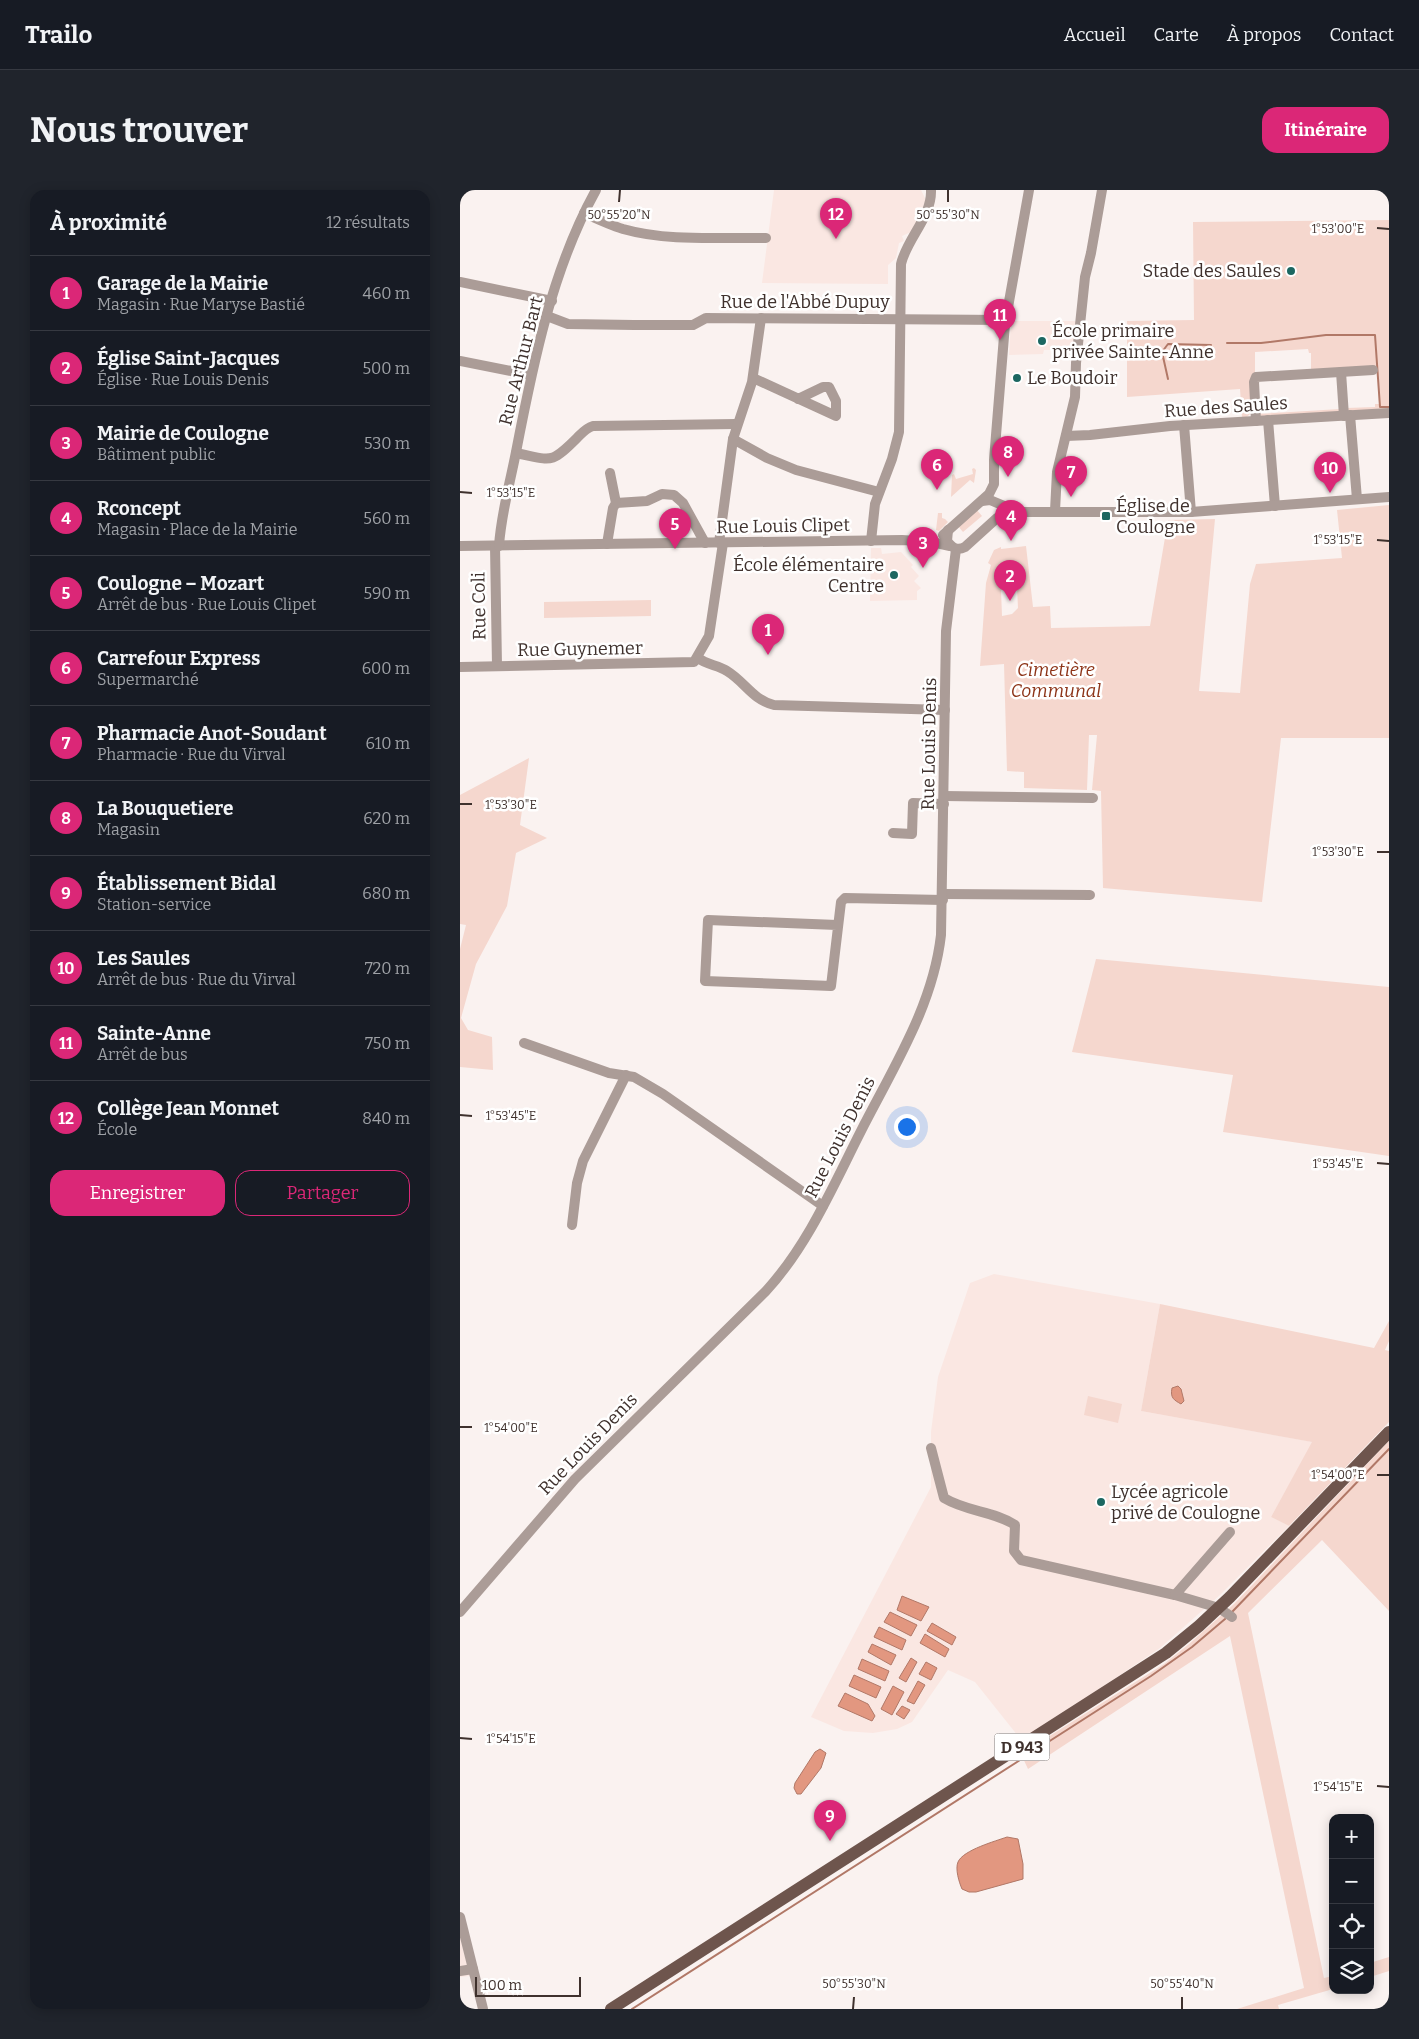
<!DOCTYPE html>
<html lang="fr">
<meta charset="utf-8">
<style>
:root{--surface:#171b24;--page:#20242c;--text:#f1f3f6;--muted:#9ea1a6;--line:#363941;--accent:#db2777}
body{margin:0;font-family:Bitter,serif;background:var(--page);color:var(--text)}
.controls{position:absolute;right:15px;bottom:15px;display:grid;overflow:hidden;border-radius:10px;box-shadow:0 2px 12px #0003}
.controls button{width:45px;height:45px;display:grid;place-items:center;padding:0;border:0;border-bottom:1px solid var(--line);background:var(--surface);color:var(--text);font:25px sans-serif}
.scale{position:absolute;left:15px;bottom:12px;width:106px;box-sizing:border-box;padding-left:5px;border:2px solid #3f312d;border-top:0;font-size:14px;line-height:18px;white-space:nowrap;color:#3f312d;-webkit-text-stroke:4px #fff;paint-order:stroke}
.you{position:absolute;left:446px;top:936px;width:18px;height:18px;margin:-12px;border:4px solid #fff;border-radius:50%;background:#1a73e8;box-shadow:0 0 0 8px #1a73e833}
.badge{display:grid;place-items:center;width:32px;height:32px;border-radius:50%;background:var(--accent);color:#fff;font-size:16px;font-weight:700}
.pin{position:absolute;translate:-50% -41px;filter:drop-shadow(0 1px 2px #0008)}
.pin::after{content:'';position:absolute;top:26px;width:18px;height:15px;background:inherit;clip-path:polygon(0 0,100% 0,50% 100%)}
.list{margin:0;padding:0;list-style:none}
h2{display:flex;justify-content:space-between;align-items:center;height:65px;margin:0;padding:0 20px;font-size:21px}
h2 small{font-size:16px;font-weight:400;color:var(--muted)}
.list li{display:grid;grid-template-columns:32px 1fr auto;gap:15px;align-items:center;box-sizing:border-box;height:75px;padding:0 20px;border-top:1px solid var(--line)}
.list b{display:block;font-size:19px;white-space:nowrap}
.list p{margin:0;font-size:16px;white-space:nowrap;color:var(--muted)}
.list em{font-size:16px;font-style:normal;color:var(--muted)}
.actions{display:flex;gap:10px;padding:15px 20px}
.actions a{flex:1;padding:11px 0;border:1px solid var(--accent);border-radius:15px;text-align:center;font-size:18px;color:var(--accent)}
.actions .main{background:var(--accent);color:#fff}
.icon{flex:none;width:28px;height:28px;fill:none;stroke:currentColor;stroke-width:2;stroke-linecap:round;stroke-linejoin:round}
.map{position:relative;flex:none;width:929px;height:1819px;overflow:hidden;border-radius:15px}
header{display:flex;align-items:center;gap:30px;box-sizing:border-box;height:70px;padding:0 25px;background:var(--surface);border-bottom:1px solid var(--line)}
header strong{font-size:24px}
nav{display:flex;gap:28px;margin-inline-start:auto;font-size:18px}
.intro{display:flex;align-items:center;justify-content:space-between;box-sizing:border-box;height:120px;padding:0 30px}
h1{margin:0;font-size:35px}
.button{padding:12px 22px;border-radius:15px;background:var(--accent);color:#fff;font-size:18px;font-weight:700}
main{display:flex;gap:30px;padding:0 30px}
aside{flex:1;background:var(--surface);border-radius:15px;box-shadow:0 2px 12px #0003}
.map>svg:first-child{display:block}
</style>
<header>
<strong>Trailo</strong>
<nav><a>Accueil</a><a>Carte</a><a>À propos</a><a>Contact</a></nav>
</header>
<div class="intro"><h1>Nous trouver</h1><a class="button">Itinéraire</a></div>
<main>
<aside>
<h2>À proximité<small>12 résultats</small></h2>
<ul class="list">
<li><span class="badge">1</span><div><b>Garage de la Mairie</b><p>Magasin · Rue Maryse Bastié</p></div><em>460 m</em></li>
<li><span class="badge">2</span><div><b>Église Saint-Jacques</b><p>Église · Rue Louis Denis</p></div><em>500 m</em></li>
<li><span class="badge">3</span><div><b>Mairie de Coulogne</b><p>Bâtiment public</p></div><em>530 m</em></li>
<li><span class="badge">4</span><div><b>Rconcept</b><p>Magasin · Place de la Mairie</p></div><em>560 m</em></li>
<li><span class="badge">5</span><div><b>Coulogne – Mozart</b><p>Arrêt de bus · Rue Louis Clipet</p></div><em>590 m</em></li>
<li><span class="badge">6</span><div><b>Carrefour Express</b><p>Supermarché</p></div><em>600 m</em></li>
<li><span class="badge">7</span><div><b>Pharmacie Anot-Soudant</b><p>Pharmacie · Rue du Virval</p></div><em>610 m</em></li>
<li><span class="badge">8</span><div><b>La Bouquetiere</b><p>Magasin</p></div><em>620 m</em></li>
<li><span class="badge">9</span><div><b>Établissement Bidal</b><p>Station-service</p></div><em>680 m</em></li>
<li><span class="badge">10</span><div><b>Les Saules</b><p>Arrêt de bus · Rue du Virval</p></div><em>720 m</em></li>
<li><span class="badge">11</span><div><b>Sainte-Anne</b><p>Arrêt de bus</p></div><em>750 m</em></li>
<li><span class="badge">12</span><div><b>Collège Jean Monnet</b><p>École</p></div><em>840 m</em></li>
</ul>
<div class="actions"><a class="main">Enregistrer</a><a>Partager</a></div>
</aside>
<div class="map">
<svg width="929" height="1819" viewBox="0 0 929 1819">
<rect width="100%" height="100%" fill="#faf2f0"/>
<!-- built -->
<g fill="#fae7e2">
<path d="M314,0H461L466,10L455,35L451,42L442,46L444,51L439,53L436,68L428,75V94L302,93Z"/>
<path d="M551,131H618L614,160H584L583,164L549,165Z"/>
<path d="M411,358H421L422,364L441,362L453,375L451,377L459,386L454,391L461,398L457,401V410L410,411Z"/>
<path d="M534,1084L700,1114L681,1221L853,1252L811,1327L829,1336L760,1405L700,1458L562,1551L515,1492L488,1480L452,1532L437,1539L413,1543L384,1541L351,1527L471,1297V1242L478,1187L510,1093Z"/>
<path d="M0,1747L10,1786L0,1787Z"/>
</g>
<!-- green -->
<g fill="#f5d7ce" fill-rule="evenodd">
<path d="M929,30V220L891,222L886,218L915,217V214H919L918,183L851,180V163H849L848,159L795,162V184L791,223L787,227H782L780,199L667,207V131L734,130L733,32Z"/>
<path d="M880,219L878,222L801,226L798,224Z"/>
<path d="M514,278L516,280L514,293L510,290L491,307L492,285L494,284L496,289L513,284L512,279Z"/>
<path d="M929,315V548H821L802,712L643,698L641,601L632,600L637,545H629L627,600L564,598V582L547,581L544,474L520,476L526,393L531,375L528,373L534,360L541,357V359L566,356L573,417L590,416L591,438L690,436L708,330L755,329L739,501L780,503L790,394L796,374L882,368L877,320ZM550,395L551,398H557L558,418L552,424L542,426L541,400Z"/>
<path d="M516,319L522,326L503,342L498,336Z"/>
<path d="M478,323H482V328L485,329L488,332L479,341L476,340Z"/>
<path d="M191,410V426L84,428V412Z"/>
<path d="M69,568L60,635L87,648L56,663L47,716L16,774L1,828L8,840L32,847L33,880L0,877V759L6,735L0,734V605Z"/>
<path d="M636,769L929,797V966L763,942L773,885L612,862Z"/>
<path d="M700,1114L914,1158L929,1131V1151L925,1160L929,1161V1232L829,1336L811,1327L852,1252L681,1221Z"/>
<path d="M628,1206L662,1214L658,1233L624,1225Z"/>
<path d="M929,1251V1421L862,1350L788,1423L864,1788L873,1786V1799L818,1815L819,1819H777L844,1798L770,1446L568,1579L561,1564L704,1474L729,1454L774,1414Z"/>
<path d="M929,1767V1781L910,1787V1773Z"/>
</g>
<!-- water -->
<g fill="#e29780" stroke="#b17867">
<path d="M718,1196L721,1199L724,1211L721,1214C714,1210 710,1208 712,1198Z"/>
<path d="M442,1406L469,1417L461,1431L437,1420Z"/>
<path d="M430,1422L457,1435L451,1446L424,1432Z"/>
<path d="M472,1433L496,1447L492,1455L467,1441Z"/>
<path d="M419,1437L446,1450L442,1460L414,1447Z"/>
<path d="M465,1444L489,1459L485,1467L460,1453Z"/>
<path d="M412,1454L436,1465L431,1475L408,1462Z"/>
<path d="M451,1468L457,1472L446,1492L439,1488Z"/>
<path d="M402,1469L429,1481L425,1491L398,1479Z"/>
<path d="M466,1472L477,1478L471,1490L459,1484Z"/>
<path d="M394,1485L421,1497L416,1508L389,1496Z"/>
<path d="M458,1491L465,1495L454,1514L447,1511Z"/>
<path d="M433,1496L444,1502L432,1525L421,1519Z"/>
<path d="M385,1503L408,1514L415,1526L412,1531L378,1516Z"/>
<path d="M442,1516L450,1520L444,1529L436,1524Z"/>
<path d="M360,1559L366,1563L361,1578L341,1604H337L334,1598L335,1593L355,1562Z"/>
<path d="M547,1647L558,1649L563,1674V1689L516,1702H509L502,1699C499,1692 495,1679 498,1672C503,1660 536,1651 547,1647Z"/>
</g>
<g fill="none" stroke-linecap="round" stroke-linejoin="round">
<!-- stream -->
<g stroke="#b17867" stroke-width="2">
<path d="M767,153H801L866,145H915L920,217H929"/>
<path d="M708,189L702,162L708,154L751,155"/>
<path d="M772,1422L929,1259"/>
<path d="M172,1819L691,1486L732,1457L765,1429"/>
</g>
<!-- minor -->
<g stroke="#ab9c97" stroke-width="10">
<path d="M124,23C137,29 150,35 163,39C209,52 260,47 306,48"/>
<path d="M0,92L92,111"/>
<path d="M87,126L108,134L174,135H233L246,128L546,130"/>
<path d="M0,171L71,185"/>
<path d="M881,182L884,226"/>
<path d="M293,188L376,226V211L369,197H363L338,209"/>
<path d="M890,225L897,309"/>
<path d="M808,230L815,316"/>
<path d="M796,231L794,192L796,187L913,180"/>
<path d="M724,235L731,322"/>
<path d="M606,246L630,245L710,236L929,223"/>
<path d="M273,249L307,268L336,280L419,302"/>
<path d="M56,263C92,270 90,275 117,248C122,243 126,238 133,236L276,234"/>
<path d="M522,311L530,310L554,320"/>
<path d="M156,313L187,311L202,304L214,305L223,313L245,353"/>
<path d="M595,321L597,282L615,207L616,173L625,87L631,63L642,0"/>
<path d="M488,340L487,351C492,358 497,361 505,357L537,328L545,323L552,322H731L929,307"/>
<path d="M483,345L529,304L534,294V270L545,134L569,0"/>
<path d="M411,351L415,314L432,269L439,242L441,74C447,48 472,27 471,0"/>
<path d="M259,353L273,249L292,192L301,128"/>
<path d="M147,354L153,318L156,313L150,283"/>
<path d="M0,356L442,350L472,352L490,356"/>
<path d="M35,356L37,476"/>
<path d="M39,356C41,324 50,293 56,262C73,174 92,79 136,0"/>
<path d="M238,468C247,475 258,475 267,481C285,492 293,510 314,515L485,520"/>
<path d="M0,477L234,472L249,446L263,353"/>
<path d="M484,606L633,608"/>
<path d="M433,643L452,644L453,613L484,614"/>
<path d="M483,704L630,705"/>
<path d="M377,735L248,730L245,791L371,796L381,712L385,708L483,710"/>
<path d="M64,853L149,883L174,887L203,904L363,1016"/>
<path d="M112,1035L117,993L123,971L166,885"/>
<path d="M471,1258L484,1308C507,1322 534,1321 555,1335L554,1361L561,1370L715,1405"/>
<path d="M770,1342L715,1405L759,1418L772,1427"/>
<path d="M0,1422L115,1289L306,1101C348,1055 373,996 401,941C433,878 473,816 481,745L486,441L496,359"/>
<path d="M0,1727L23,1819"/>
<path d="M0,1781L13,1779"/>
</g>
<!-- major -->
<path stroke="#6e554d" stroke-width="12" d="M151,1819L706,1463L739,1436L770,1407L929,1242"/>
</g>
<!-- ticks -->
<path fill="none" stroke="#3f312d" stroke-width="2" d="M159,12L160,0M488,12V0M917,38L929,39M0,302L12,303M917,350L929,351M0,614H12M917,662H929M0,925L12,926M917,973L929,974M0,1237H12M917,1285H929M0,1548L12,1549M917,1596L929,1597M393,1819L394,1807M722,1819V1807"/>
<!-- markers -->
<g fill="#1c6761" stroke="#fff" stroke-width="2">
<circle cx="831" cy="81" r="5"/>
<circle cx="582" cy="151" r="5"/>
<circle cx="557" cy="188" r="5"/>
<rect x="641" y="321" width="10" height="10" rx="2.5"/>
<circle cx="434" cy="385" r="5"/>
<circle cx="641" cy="1312" r="5"/>
</g>
<g text-anchor="middle" stroke-width="5" stroke-linejoin="round" paint-order="stroke">
<!-- shield labels -->
<rect fill="#fff" stroke="#796f6c" stroke-width="1" x="534.5" y="1543.5" width="55" height="27" rx="4"/>
<g font-size="16" font-weight="bold" fill="#3f312d">
<text x="562" y="1563">D 943</text>
</g>
<!-- poi labels -->
<g font-size="18" fill="#3f312d" stroke="#fff" text-anchor="start">
<text x="821" y="87" text-anchor="end">Stade des Saules</text>
<text x="592" y="147">École primaire<tspan x="592" dy="21">privée Sainte-Anne</tspan></text>
<text x="567" y="194">Le Boudoir</text>
<text x="656" y="322">Église de<tspan x="656" dy="21">Coulogne</tspan></text>
<text x="424" y="381" text-anchor="end">École élémentaire<tspan x="424" dy="21">Centre</tspan></text>
<text x="651" y="1308">Lycée agricole<tspan x="651" dy="21">privé de Coulogne</tspan></text>
</g>
<!-- street labels -->
<g font-size="18" fill="#3f312d" stroke="#fff">
<text x="345" y="118">Rue de l'Abbé Dupuy</text>
<text transform="translate(61 171) rotate(-76)" y="6">Rue Arthur Bart</text>
<text transform="translate(766 217) rotate(-4)" y="6">Rue des Saules</text>
<text transform="translate(323 336) rotate(-1)" y="6">Rue Louis Clipet</text>
<text transform="translate(19 416) rotate(-91)" y="6">Rue Coli</text>
<text transform="translate(120 459) rotate(-1)" y="6">Rue Guynemer</text>
<text transform="translate(469 554) rotate(-89)" y="6">Rue Louis Denis</text>
<text transform="translate(380 947) rotate(-63)" y="6">Rue Louis Denis</text>
<text transform="translate(128 1254) rotate(-46)" y="6">Rue Louis Denis</text>
</g>
<!-- park labels -->
<g font-size="18" font-style="italic" fill="#8d3418" stroke="#fff">
<text x="596" y="486">Cimetière<tspan x="596" dy="21">Communal</tspan></text>
</g>
</g>
<g font-size="12" text-anchor="middle" fill="#3f312d" stroke="#fff" stroke-width="5" stroke-linejoin="round" paint-order="stroke">
<text x="159" y="29">50°55'20"N</text>
<text x="488" y="29">50°55'30"N</text>
<text x="878" y="43">1°53'00"E</text>
<text x="51" y="307">1°53'15"E</text>
<text x="878" y="354">1°53'15"E</text>
<text x="51" y="619">1°53'30"E</text>
<text x="878" y="666">1°53'30"E</text>
<text x="51" y="930">1°53'45"E</text>
<text x="878" y="978">1°53'45"E</text>
<text x="51" y="1242">1°54'00"E</text>
<text x="878" y="1289">1°54'00"E</text>
<text x="51" y="1553">1°54'15"E</text>
<text x="878" y="1601">1°54'15"E</text>
<text x="394" y="1798">50°55'30"N</text>
<text x="722" y="1798">50°55'40"N</text>
</g>
</svg>
<div class="controls">
<button>+</button>
<button>−</button>
<button><svg class="icon" aria-label="locate" viewBox="0 0 24 24"><circle cx="12" cy="12" r="6"/><path d="M12 2v4M12 18v4M2 12h4M18 12h4"/></svg></button>
<button><svg class="icon" aria-label="layers" viewBox="0 0 24 24"><path d="M12 4l9 5-9 5-9-5zM3 14l9 5 9-5"/></svg></button>
</div>
<div class="scale">100 m</div>
<div class="you"></div>
<div class="pin badge" style="left:308px;top:465px">1</div>
<div class="pin badge" style="left:550px;top:411px">2</div>
<div class="pin badge" style="left:463px;top:378px">3</div>
<div class="pin badge" style="left:551px;top:351px">4</div>
<div class="pin badge" style="left:215px;top:359px">5</div>
<div class="pin badge" style="left:477px;top:300px">6</div>
<div class="pin badge" style="left:611px;top:307px">7</div>
<div class="pin badge" style="left:548px;top:287px">8</div>
<div class="pin badge" style="left:370px;top:1651px">9</div>
<div class="pin badge" style="left:870px;top:303px">10</div>
<div class="pin badge" style="left:540px;top:150px">11</div>
<div class="pin badge" style="left:376px;top:49px">12</div>
</div>
</main>
